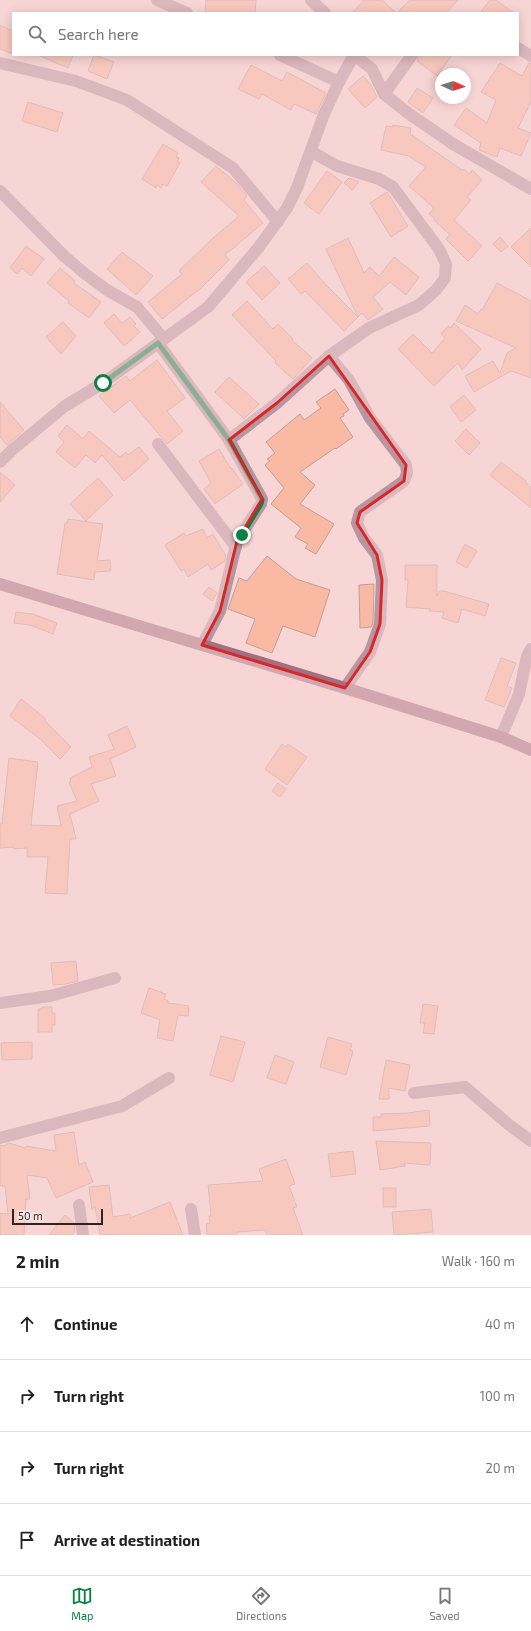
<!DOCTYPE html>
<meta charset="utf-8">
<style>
:root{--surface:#fff;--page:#f2f2f2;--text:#222;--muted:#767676;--line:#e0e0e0;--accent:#0b8043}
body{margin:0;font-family:"Exo 2",sans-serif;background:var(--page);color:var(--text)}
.compass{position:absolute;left:435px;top:68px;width:36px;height:36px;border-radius:50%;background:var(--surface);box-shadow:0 2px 10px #0003;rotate:93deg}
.scale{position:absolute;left:12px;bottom:10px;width:91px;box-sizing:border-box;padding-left:4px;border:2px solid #302423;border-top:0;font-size:11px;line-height:14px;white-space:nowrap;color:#302423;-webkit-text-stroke:3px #fce7e7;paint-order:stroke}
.stop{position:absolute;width:12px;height:12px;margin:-9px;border:3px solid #0b8043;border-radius:50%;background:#fff}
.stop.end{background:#0b8043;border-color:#fff;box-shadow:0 1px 4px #0008}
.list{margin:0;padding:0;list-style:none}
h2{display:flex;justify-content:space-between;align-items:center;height:52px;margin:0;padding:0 16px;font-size:17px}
h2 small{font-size:13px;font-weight:400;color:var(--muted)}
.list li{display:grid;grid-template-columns:26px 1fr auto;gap:12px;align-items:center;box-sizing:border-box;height:72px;padding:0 16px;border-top:1px solid var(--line)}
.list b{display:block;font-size:15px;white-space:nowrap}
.list em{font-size:13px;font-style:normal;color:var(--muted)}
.icon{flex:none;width:22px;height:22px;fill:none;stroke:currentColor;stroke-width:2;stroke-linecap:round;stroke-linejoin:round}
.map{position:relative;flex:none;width:531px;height:1235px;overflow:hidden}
.search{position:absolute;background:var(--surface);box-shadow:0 2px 10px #0003;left:12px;right:12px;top:12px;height:44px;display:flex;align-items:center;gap:10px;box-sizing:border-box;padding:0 14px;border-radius:0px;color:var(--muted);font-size:15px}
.sheet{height:340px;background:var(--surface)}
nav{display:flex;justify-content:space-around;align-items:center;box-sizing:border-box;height:56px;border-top:1px solid var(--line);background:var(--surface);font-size:11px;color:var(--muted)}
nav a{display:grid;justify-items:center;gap:2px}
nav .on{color:var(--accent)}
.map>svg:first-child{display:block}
</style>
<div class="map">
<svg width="531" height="1235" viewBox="0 0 531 1235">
<rect width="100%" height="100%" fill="#f8d6d5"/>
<!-- building -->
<g fill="#f9b9a2" stroke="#bea096">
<path d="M206,0H256L255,13H205Z"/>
<path d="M364,0H382L396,13H352Z"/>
<path d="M410,0H458L446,13H397Z"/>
<path d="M490,0H496L514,13H480Z"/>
<path d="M0,25L13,31V54L0,49Z"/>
<path d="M38,55H73L68,68Z"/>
<path d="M94,55L114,62L107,79L88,71Z"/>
<path d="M419,55H452L437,76L417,61Z"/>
<path d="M500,63L522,76L529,63H531V102L518,128L531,133L521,156L500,148L497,157L479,150L481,143L454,125L466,108L487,123L496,100L481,92Z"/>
<path d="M251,65L282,81L287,72L326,93L316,114L294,104L291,110L262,94L259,99L238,89Z"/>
<path d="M363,76L371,85L377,97L365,108L348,89Z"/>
<path d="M417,88L433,98L423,113L408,102Z"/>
<path d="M28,102L63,113L57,132L22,121Z"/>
<path d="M393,125L411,128L410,134L462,170L464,169L469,174L472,170L482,180L467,197L471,200L454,220L482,246L468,261L446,239L450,235L434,220L435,219L429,214L434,208L409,186L426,167L409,156L381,150L386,126L393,127Z"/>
<path d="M163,144L178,153L176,157L179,158L177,161L180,163L167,186L163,184L161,188L157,185L156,188L142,179Z"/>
<path d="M216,166L235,182L247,196L244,200L263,223L225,255L229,260L201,288L162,319L148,302L182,274L179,271L213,238L239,216L201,182Z"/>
<path d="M327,171L342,182L319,214L304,203Z"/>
<path d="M349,178L359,182L352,190L344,183Z"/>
<path d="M387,192L408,226L391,237L370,203Z"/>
<path d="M531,228V267L511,247Z"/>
<path d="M500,237L508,246L501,252L493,244Z"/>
<path d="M348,238L364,273L370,267L379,276L394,257L419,277L406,295L390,282L373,297L383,309L368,320L362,313L358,317L326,249Z"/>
<path d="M26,246L44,259L31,276L22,268L17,274L10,268Z"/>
<path d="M122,252L153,276L136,295L107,269Z"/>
<path d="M307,263L325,284L358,317L344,331L305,291L301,294L288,279Z"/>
<path d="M264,266L280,283L262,300L246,282Z"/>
<path d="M60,268L75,281L74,283L101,302L89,318L68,303L69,301L47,283Z"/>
<path d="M497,283L531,301V378L511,371L474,392L465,376L493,361L500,373L507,353L516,348L456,321L465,305L478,314L481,309L482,310Z"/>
<path d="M247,301L273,329L278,324L293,339L292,340L312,358L293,379L275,363L276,361L232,315Z"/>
<path d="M114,314L122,323L130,317L136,324L134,326L140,332L124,346L104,323Z"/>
<path d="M63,322L76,336L61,354L46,337Z"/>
<path d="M454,323L481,349L462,370L458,363L434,386L398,349L413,334L432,353L445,338L441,334L448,326L451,328Z"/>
<path d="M157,360L185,398L167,411L183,431L167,444L130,400L114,413L99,396L126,376L130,381Z"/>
<path d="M229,377L259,404L244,419L215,392Z"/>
<path d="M335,389L349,410L343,414L344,416L340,418L353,437L336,449L335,448L300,472L315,485L300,504L334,524L316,554L305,548L308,544L295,537L301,528L271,504L284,488L265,465L270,461L267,459L275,453L266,442L300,414L304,420L321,408L316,402Z"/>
<path d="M464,395L476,410L461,422L450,407Z"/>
<path d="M0,402L24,430L7,445L0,437Z"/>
<path d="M67,425L83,439L89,431L120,457L126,452L128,455L139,447L149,459L124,481L102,455L95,463L86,455L75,468L56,452L64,442L58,436Z"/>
<path d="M466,429L480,443L469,455L455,441Z"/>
<path d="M219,449L231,469L232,468L243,484L215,504L204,489L211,483L199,461Z"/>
<path d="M501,462L526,481L525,482L531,487V508L490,475Z"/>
<path d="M0,472L15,485L0,502Z"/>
<path d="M98,478L113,495L86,521L70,504Z"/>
<path d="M68,519L103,524L97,561L110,560L111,571L95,572L94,580L57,574L65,523H67Z"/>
<path d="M203,529L207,538L213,534L226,556L224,562L211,570L208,564L188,577L184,569L181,571L165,545L184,533L186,536Z"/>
<path d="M465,544L477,551L467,568L456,562Z"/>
<path d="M267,556L296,579L330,590L315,637L283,626L272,653L246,643L255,619L228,609L239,578L247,581Z"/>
<path d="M405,565H437V596L440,591H444L489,604L485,616L462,609L458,623L442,618L444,612L429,611L430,609L406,607L408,580H405Z"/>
<path d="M374,584L373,623L371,627L360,628L359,585Z"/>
<path d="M209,587L217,593L212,601L203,594Z"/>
<path d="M16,612L33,614L57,623L53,634L30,625L14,623Z"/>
<path d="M501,658L516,663L507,686L512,688L504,707L485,700Z"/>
<path d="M21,699L46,719L45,721L71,747L60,759L40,739L10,716Z"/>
<path d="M127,726L136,747L110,759L116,776L91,784L99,801L70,814L76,839H70L67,894L45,893L48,857H27V848L14,849V847L0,848V824H2L9,758L38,762L31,825L61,826L57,806L77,801L69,782L71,781L70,778L92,767L89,757L114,749L108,735Z"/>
<path d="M282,744L286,747L288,744L307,757L287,785L265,769Z"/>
<path d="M278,783L286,789L280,797L272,791Z"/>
<path d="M76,961L78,981L66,984L53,985L51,963Z"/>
<path d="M149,988L166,994L164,999L168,1001V1003L189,1006L188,1016L178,1015L173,1041L157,1038L160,1020L141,1013Z"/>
<path d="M423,1004L438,1006L434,1034L423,1033L425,1023H420Z"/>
<path d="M42,1007H52V1013H55V1025H52V1032H38V1009H42Z"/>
<path d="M221,1036L245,1042L233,1082L210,1075Z"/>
<path d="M328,1037L352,1044L350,1050L353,1051L346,1075L320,1067Z"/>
<path d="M32,1042V1059L2,1060L1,1043Z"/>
<path d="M275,1055L294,1062L286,1084L267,1078Z"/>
<path d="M386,1060L410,1065L405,1091L389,1088V1099H379Z"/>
<path d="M429,1110L430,1126L373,1131V1117H381V1114L408,1113Z"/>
<path d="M74,1132L79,1165L85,1162L93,1182L56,1198L47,1178L27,1175L30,1199H26L24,1235H0V1213L8,1214L5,1186H0V1145L4,1146L5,1145L9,1143L25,1148L26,1146L56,1151L54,1135Z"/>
<path d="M376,1141L431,1143L430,1165L404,1163L405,1166L380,1170Z"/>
<path d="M353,1151L356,1174L331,1177L328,1154Z"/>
<path d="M286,1159L295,1184L289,1186L297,1207L293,1208L303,1235H267L265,1230L237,1232V1235H207L206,1224L210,1223L209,1216H211L208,1185L263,1181L259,1169Z"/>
<path d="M109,1185L113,1217L130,1214V1218L170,1202L183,1235H120V1234L100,1235L95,1206L92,1210L89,1187Z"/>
<rect x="383" y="1188" width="13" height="19"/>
<path d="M431,1209L433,1232L394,1235L392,1212Z"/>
<path d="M65,1215L74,1223L75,1232L72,1235H49Z"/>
</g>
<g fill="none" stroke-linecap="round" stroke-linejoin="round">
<!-- street -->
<g stroke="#b995a0" stroke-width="12">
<path d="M157,0L187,13"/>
<path d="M311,0L325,13"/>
<path d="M518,48L531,56"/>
<path d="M280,55L339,82"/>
<path d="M354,55L372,69L384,94L408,113L453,144L531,189"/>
<path d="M0,63L76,81L127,100L233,168L278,222"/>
<path d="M384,94L412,55"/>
<path d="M0,191L64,256L84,273L107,290L137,307L164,339"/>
<path d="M158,343L229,440L262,499L261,504L237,541L220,611L202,645"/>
<path d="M329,356L349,380L370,418L406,465L407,473L404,481L360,512L357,523L364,538L377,555L382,580L380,624L370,652L345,688"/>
<path d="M229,440L277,403L329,356L369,328L419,305L436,290L445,278L446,264L439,249L393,187L379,179L337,166L312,152"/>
<path d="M158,444L236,547"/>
<path d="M0,462L13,449L65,406L103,383L208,307L259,247L287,208L297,188L324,114L339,82L354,55"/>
<path d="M501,737L519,694L527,656L531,649"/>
<path d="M0,1003L50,996L115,978"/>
<path d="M414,1093L465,1087L508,1124L531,1141"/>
<path d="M0,1138L122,1106L169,1078"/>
<path d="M79,1205L83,1235"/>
<path d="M191,1209L195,1235"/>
</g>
<!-- secondary -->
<path stroke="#a47081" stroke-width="12" d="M0,584L345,688L501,737L531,750"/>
</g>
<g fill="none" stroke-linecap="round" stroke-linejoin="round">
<!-- route -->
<path stroke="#0b8043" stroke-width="5" d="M103,383L158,343L229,440L262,500L261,504L242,535"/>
</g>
<!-- marked area -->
<path d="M0 0H531V1235H0ZM329,356L406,465L404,481L360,512L357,523L377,555L382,580L380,624L370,652L345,688L202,645L220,611L237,541L262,499L229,440L277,403Z" fill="#f8d6d5" fill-opacity=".55" fill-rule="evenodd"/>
<path fill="none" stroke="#d62828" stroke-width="3" stroke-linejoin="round" d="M329,356L406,465L404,481L360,512L357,523L377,555L382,580L380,624L370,652L345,688L202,645L220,611L237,541L262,499L229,440L277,403Z"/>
</svg>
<svg class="compass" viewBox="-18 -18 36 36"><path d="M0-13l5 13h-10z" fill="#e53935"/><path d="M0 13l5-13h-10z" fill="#767676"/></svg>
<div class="scale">50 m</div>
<div class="stop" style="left:103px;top:383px"></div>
<div class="stop end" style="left:242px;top:535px"></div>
<div class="search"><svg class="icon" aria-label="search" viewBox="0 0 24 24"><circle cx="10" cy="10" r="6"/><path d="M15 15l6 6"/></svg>Search here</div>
</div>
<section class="sheet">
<h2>2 min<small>Walk · 160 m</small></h2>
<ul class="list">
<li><svg class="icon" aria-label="ahead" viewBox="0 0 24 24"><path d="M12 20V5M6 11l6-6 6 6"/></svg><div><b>Continue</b></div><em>40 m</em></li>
<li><svg class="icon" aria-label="right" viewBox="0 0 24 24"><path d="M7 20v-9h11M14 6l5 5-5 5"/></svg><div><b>Turn right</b></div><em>100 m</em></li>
<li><svg class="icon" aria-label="right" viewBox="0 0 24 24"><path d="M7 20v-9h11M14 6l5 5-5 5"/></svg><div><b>Turn right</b></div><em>20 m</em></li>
<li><svg class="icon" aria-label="arrive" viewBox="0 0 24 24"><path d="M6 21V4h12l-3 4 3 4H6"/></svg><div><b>Arrive at destination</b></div></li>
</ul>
</section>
<nav>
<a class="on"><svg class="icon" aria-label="map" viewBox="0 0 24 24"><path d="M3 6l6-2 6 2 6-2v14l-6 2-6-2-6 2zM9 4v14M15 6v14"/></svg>Map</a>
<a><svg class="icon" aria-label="directions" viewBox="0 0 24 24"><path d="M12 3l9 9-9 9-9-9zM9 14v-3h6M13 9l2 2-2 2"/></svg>Directions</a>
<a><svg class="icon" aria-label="saved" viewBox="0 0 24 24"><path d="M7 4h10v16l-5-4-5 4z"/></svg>Saved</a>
</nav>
